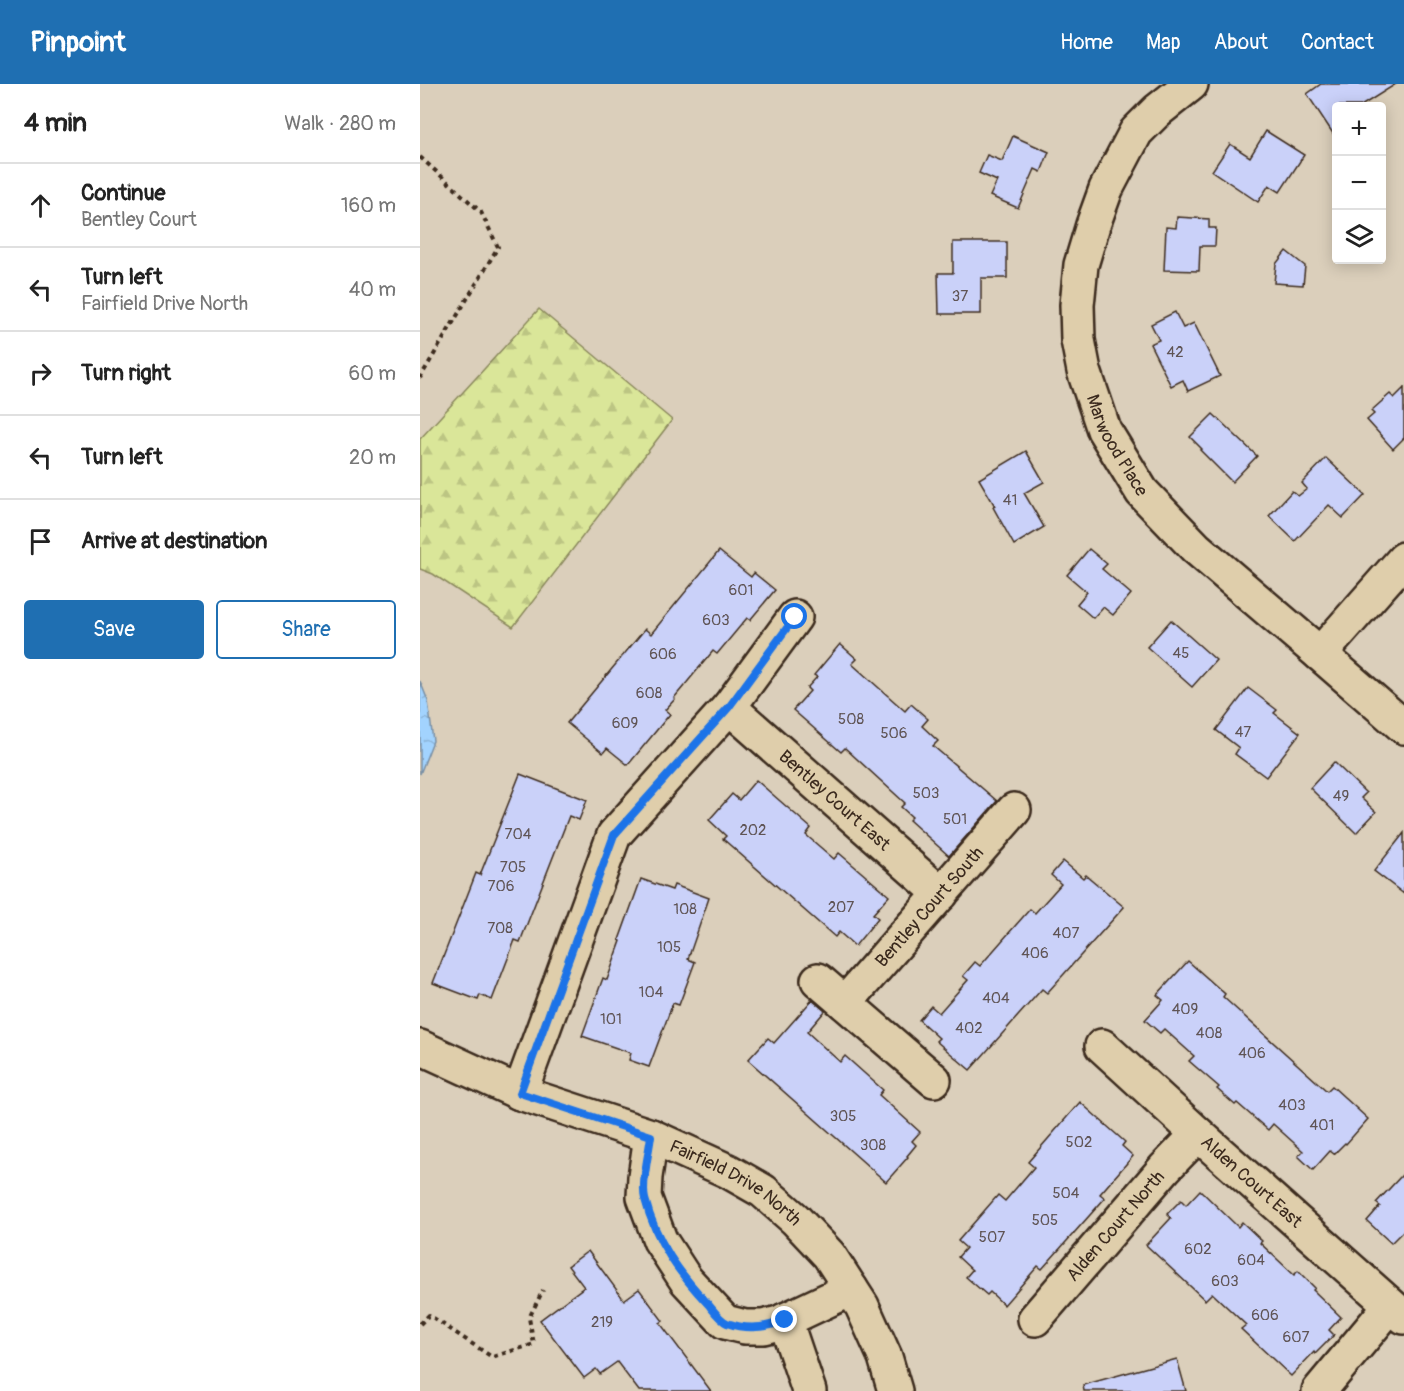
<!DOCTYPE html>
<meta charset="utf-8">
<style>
:root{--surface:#fff;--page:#f2f2f2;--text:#222;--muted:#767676;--line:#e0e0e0;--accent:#1f6fb2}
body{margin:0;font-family:Pangolin,sans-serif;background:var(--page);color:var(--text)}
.controls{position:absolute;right:18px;top:18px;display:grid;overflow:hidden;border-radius:6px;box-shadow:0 3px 15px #0003}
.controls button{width:54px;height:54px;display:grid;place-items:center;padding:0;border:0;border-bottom:2px solid var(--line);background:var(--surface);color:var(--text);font:30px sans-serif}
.stop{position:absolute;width:18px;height:18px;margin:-14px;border:4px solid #1a73e8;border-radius:50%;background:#fff}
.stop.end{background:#1a73e8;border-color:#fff;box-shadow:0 2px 6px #0008}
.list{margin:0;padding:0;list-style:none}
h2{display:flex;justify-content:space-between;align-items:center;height:78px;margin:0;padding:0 24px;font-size:26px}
h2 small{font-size:20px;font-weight:400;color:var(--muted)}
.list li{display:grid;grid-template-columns:39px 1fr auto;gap:18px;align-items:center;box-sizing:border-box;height:84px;padding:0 24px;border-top:2px solid var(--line)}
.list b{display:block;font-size:22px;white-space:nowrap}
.list p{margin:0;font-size:20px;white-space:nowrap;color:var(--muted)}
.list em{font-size:20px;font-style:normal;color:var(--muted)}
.actions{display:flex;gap:12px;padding:18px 24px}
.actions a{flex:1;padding:14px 0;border:2px solid var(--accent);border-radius:6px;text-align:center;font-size:21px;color:var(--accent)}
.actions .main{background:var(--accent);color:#fff}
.icon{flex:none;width:33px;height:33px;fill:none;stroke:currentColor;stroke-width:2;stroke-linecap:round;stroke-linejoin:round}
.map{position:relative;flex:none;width:984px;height:1307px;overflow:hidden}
header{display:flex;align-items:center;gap:36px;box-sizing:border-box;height:84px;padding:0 30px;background:var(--accent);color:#fff}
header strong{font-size:28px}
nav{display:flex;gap:33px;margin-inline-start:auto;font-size:21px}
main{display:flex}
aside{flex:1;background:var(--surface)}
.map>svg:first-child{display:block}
</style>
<header>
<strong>Pinpoint</strong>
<nav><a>Home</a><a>Map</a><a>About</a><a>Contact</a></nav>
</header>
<main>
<aside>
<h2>4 min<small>Walk · 280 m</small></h2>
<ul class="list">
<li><svg class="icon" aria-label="ahead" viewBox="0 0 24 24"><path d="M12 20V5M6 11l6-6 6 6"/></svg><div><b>Continue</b><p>Bentley Court</p></div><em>160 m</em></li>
<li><svg class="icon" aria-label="left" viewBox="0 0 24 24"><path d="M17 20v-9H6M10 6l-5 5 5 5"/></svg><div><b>Turn left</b><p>Fairfield Drive North</p></div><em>40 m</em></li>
<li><svg class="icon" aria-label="right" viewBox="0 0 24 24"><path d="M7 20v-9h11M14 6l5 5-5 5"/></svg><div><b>Turn right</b></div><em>60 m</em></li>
<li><svg class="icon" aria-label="left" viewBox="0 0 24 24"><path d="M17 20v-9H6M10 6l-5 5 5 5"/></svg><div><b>Turn left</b></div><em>20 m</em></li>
<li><svg class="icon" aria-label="arrive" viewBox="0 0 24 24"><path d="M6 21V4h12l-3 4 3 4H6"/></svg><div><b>Arrive at destination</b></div></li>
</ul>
<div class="actions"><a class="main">Save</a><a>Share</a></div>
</aside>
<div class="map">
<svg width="984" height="1307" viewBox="0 0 984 1307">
<defs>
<pattern id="forest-firs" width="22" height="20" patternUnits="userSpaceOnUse" patternTransform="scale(1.5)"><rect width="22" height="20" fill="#dae699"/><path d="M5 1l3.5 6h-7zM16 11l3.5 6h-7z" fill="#bcc583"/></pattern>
<pattern id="water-ripples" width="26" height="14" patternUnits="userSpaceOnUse" patternTransform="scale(1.5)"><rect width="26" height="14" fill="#a2d3fe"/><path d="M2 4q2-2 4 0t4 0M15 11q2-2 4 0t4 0" fill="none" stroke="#8cb5d9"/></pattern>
</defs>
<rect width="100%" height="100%" fill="#dbcfbb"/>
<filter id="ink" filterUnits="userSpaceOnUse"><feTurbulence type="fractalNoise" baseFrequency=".0167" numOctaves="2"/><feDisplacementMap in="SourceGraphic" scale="12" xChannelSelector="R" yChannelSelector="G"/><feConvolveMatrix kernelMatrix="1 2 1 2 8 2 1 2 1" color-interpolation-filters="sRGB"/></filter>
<g filter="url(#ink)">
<!-- forest -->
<path fill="url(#forest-firs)" stroke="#8a885c" stroke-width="1.5" d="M119,225L252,336L93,543L13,490L0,485V355Z"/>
<!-- water -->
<path fill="url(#water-ripples)" stroke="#798fa4" stroke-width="1.5" d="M0,597L8,617L13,657L0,690Z"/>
<!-- building -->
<g fill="#cad1f9" stroke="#3b2a1e" stroke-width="1.5">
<path d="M901,0H976L941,22H916V54L887,10Z"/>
<path d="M846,47L884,71L860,108L849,101L838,118L792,87L810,60L830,73Z"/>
<path d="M593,52L629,68L621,88L615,85L598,124L570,112L577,97L559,89L567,71L582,77Z"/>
<path d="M757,133L789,135V144H796L795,162H780L779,187L744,186L746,143L756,144Z"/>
<path d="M533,158H587V194H561V230H519L518,189H533Z"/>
<path d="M866,167L885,182L883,201L854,199L856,180Z"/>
<path d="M755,228L763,244L774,239L800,292L768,307L763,296L751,302L730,260L739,256L731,240Z"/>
<path d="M984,304V354L973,365L947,336L954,330L951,327L970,310L974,314Z"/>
<path d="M793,330L837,372L812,398L780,366L782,365L770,353Z"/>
<path d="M606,367L624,398L604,409L624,443L594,461L573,423L575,422L559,395Z"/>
<path d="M906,374L945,411L923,434L909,421L875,457L849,432L872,407L878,412L887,405L882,399Z"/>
<path d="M669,465L687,480L682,485L711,510L693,531L683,523L673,534L657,520L667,508L647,491Z"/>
<path d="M299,467L331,493L334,489L355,506L330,536L327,534L297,570L293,567L254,614L255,615L245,626L250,630L208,681L187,664L183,669L147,639L225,545L231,550Z"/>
<path d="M751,536L796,576L772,603L727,563Z"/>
<path d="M420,560L437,575L432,580L485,627L491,620L508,635L502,642L518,657L513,662L577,717L529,772L489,736L492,733L481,723L485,719L425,664L421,668L373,626L390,607L387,604L397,593L394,591Z"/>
<path d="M828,604L857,626L854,629L880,649L846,693L815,670L819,664L796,646Z"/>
<path d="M914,678L946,709L941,714L956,728L936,749L890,704Z"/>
<path d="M100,690L167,716L159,736L149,732L100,858L95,856L72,916L60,911L58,916L13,899L56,789L60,791Z"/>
<path d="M336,696L391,744L386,751L414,775L419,769L469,812L453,830L458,834L435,862L419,848L415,853L303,755L306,752L289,736L312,710L319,716Z"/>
<path d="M984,749V810L954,787Z"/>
<path d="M643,777L663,794L666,791L704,823L627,909L622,905L550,986L516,957L519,954L499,936L511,922L519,929L548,896L543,892L555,878L560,882L610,825L615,829L641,800L631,791Z"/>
<path d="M221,795L252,806L254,801L289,814L268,875L275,878L259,921L253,919L229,983L209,976L211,969L162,952L183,894L187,896L201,857L199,856Z"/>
<path d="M768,877L805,910L803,913L907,1007L912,1002L948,1035L926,1060L925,1059L914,1070L910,1067L893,1086L878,1072L883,1067L853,1040L848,1046L817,1019L815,1021L797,1005L799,1003L769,977L774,972L744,945L740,949L725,936L743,916L737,911Z"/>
<path d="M392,916L405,927L387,948L420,978L425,972L463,1006L459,1011L500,1048L492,1057L496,1061L487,1072L488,1073L466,1098L328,976L348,954L354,959Z"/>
<path d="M660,1018L705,1058L702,1062L713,1072L680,1110L685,1114L622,1185L618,1182L584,1221L570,1208L567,1211L546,1193L552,1186L538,1173L546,1164L538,1157L578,1111L585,1117L614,1083L608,1078Z"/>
<path d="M984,1089V1146L971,1159L947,1137L960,1122L956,1119Z"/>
<path d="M780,1106L818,1143L822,1138L842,1157L840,1159L874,1191L878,1187L895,1204L893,1206L921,1233L909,1246L914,1251L895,1270L894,1268L871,1292L821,1245L826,1241L792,1209L785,1216L726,1161L751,1134L747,1130L761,1116L766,1121Z"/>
<path d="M168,1167L204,1216L219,1205L243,1237L240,1239L291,1307H219L197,1278L180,1290L176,1285L164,1294L120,1236L164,1203L148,1182Z"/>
<path d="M757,1275L766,1307H664L663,1301Z"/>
</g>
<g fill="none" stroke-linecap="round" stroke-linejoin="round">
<!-- minor casing -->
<g stroke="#3b2a1e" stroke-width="38">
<g id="minor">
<path id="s1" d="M771,0L737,27L716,48L686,105L673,141L661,181L657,221L658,256L664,287L684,346L722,408L776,464L900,570L984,643"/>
<path d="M900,570L984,475"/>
<path id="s2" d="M309,623L521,810"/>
<path d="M398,896L514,996"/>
<path id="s3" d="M425,919L594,726"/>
<path id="s4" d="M682,962L778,1050L984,1233"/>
<path id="s5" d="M0,963L100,1009L231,1052L308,1087L343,1107L375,1135L409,1171L442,1222L465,1273L475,1307"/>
<path d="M100,1009L194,751L309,623L375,533"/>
<path d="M231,1052L225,1093L224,1113L240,1156L266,1196L305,1238L325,1243H343L359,1239L431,1205"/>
<path id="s6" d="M615,1235L745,1084L778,1050"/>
<path d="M365,1236L389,1307"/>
<path d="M899,1307L970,1222"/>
</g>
</g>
<!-- path -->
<g stroke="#3b2a1e" stroke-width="4" stroke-dasharray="4.5 4.5" stroke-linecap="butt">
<path d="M0,73L61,128L78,163L0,294"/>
<path d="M0,1240L9,1231L72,1273L114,1260L109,1234L123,1206"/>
</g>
<!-- minor -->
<use href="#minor" stroke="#dfceab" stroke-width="33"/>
</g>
</g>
<g fill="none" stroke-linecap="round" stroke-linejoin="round" filter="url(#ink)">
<!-- route -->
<path stroke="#1a73e8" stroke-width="8" d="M365,1236C347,1244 326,1246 307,1239C300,1236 293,1226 288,1220C259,1189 236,1158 225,1115C221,1099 229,1069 231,1052L100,1009L194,751L309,623L375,533"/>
</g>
<g text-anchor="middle" stroke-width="5" stroke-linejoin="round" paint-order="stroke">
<!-- number labels -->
<g font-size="15" fill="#5f5455">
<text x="540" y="217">37</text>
<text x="755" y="273">42</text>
<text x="590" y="421">41</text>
<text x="321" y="511">601</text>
<text x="296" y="541">603</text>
<text x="761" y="574">45</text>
<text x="243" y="575">606</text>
<text x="229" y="614">608</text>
<text x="431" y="640">508</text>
<text x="205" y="644">609</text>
<text x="823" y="653">47</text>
<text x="474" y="654">506</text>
<text x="506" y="714">503</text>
<text x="921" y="717">49</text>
<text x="535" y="740">501</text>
<text x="333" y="751">202</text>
<text x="98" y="755">704</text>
<text x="93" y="788">705</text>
<text x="81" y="807">706</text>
<text x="421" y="828">207</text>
<text x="265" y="830">108</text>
<text x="80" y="849">708</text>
<text x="646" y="854">407</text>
<text x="249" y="868">105</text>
<text x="615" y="874">406</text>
<text x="231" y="913">104</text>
<text x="576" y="919">404</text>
<text x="765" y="930">409</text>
<text x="191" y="940">101</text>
<text x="549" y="949">402</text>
<text x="789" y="954">408</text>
<text x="832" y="974">406</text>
<text x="872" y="1026">403</text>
<text x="423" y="1037">305</text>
<text x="902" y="1046">401</text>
<text x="659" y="1063">502</text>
<text x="453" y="1066">308</text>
<text x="646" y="1114">504</text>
<text x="625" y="1141">505</text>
<text x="572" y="1158">507</text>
<text x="778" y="1170">602</text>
<text x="831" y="1181">604</text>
<text x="805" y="1202">603</text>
<text x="845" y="1236">606</text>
<text x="182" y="1243">219</text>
<text x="876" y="1258">607</text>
</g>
<!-- street labels -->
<g font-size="18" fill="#3b2a1e" stroke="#dfceab">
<text dy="6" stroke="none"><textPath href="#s1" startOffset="406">Marwood Place</textPath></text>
<text dy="6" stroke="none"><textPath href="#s2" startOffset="141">Bentley Court East</textPath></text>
<text dy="6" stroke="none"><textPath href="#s3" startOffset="128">Bentley Court South</textPath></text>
<text dy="6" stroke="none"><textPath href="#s4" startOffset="202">Alden Court East</textPath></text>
<text dy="6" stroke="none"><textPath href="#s5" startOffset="345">Fairfield Drive North</textPath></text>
<text dy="6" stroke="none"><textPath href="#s6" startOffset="123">Alden Court North</textPath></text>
</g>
</g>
</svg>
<div class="controls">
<button>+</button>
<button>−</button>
<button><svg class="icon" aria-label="layers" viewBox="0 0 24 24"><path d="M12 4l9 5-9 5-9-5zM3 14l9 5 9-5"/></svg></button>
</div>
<div class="stop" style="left:375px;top:533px"></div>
<div class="stop end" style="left:365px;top:1236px"></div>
</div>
</main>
